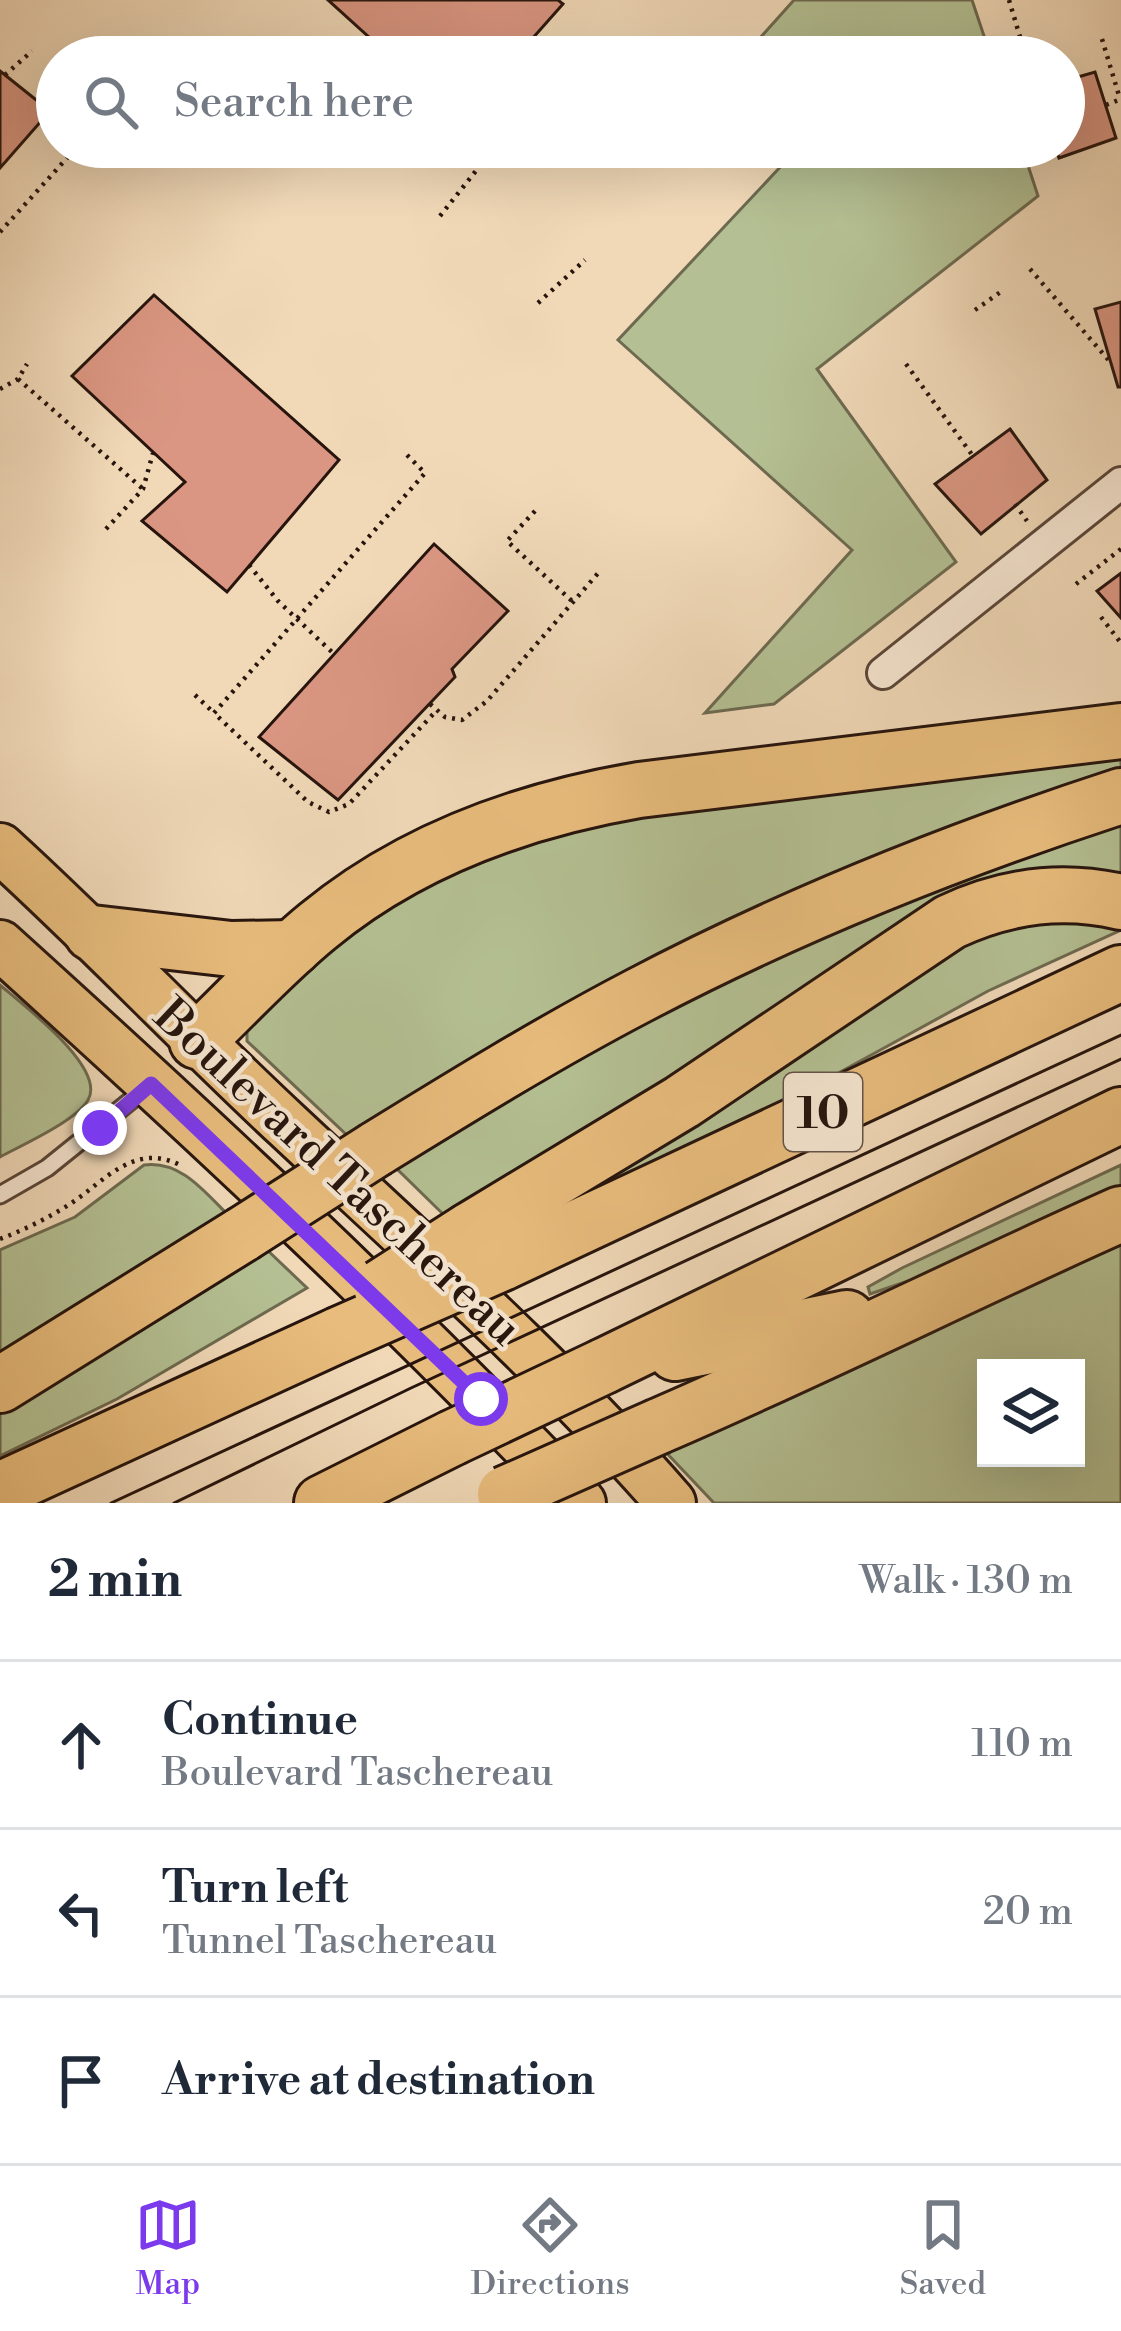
<!DOCTYPE html>
<meta charset="utf-8">
<style>
:root{--surface:#fff;--page:#f6f6f7;--text:#1f2937;--muted:#747a83;--line:#e0e1e3;--accent:#7c3aed}
body{margin:0;font-family:"Libre Bodoni",serif;background:var(--page);color:var(--text)}
.controls{position:absolute;right:36px;bottom:36px;display:grid;overflow:hidden;border-radius:0px;box-shadow:0 12px 48px #0002}
.controls button{width:108px;height:108px;display:grid;place-items:center;padding:0;border:0;border-bottom:3px solid var(--line);background:var(--surface);color:var(--text);font:60px sans-serif}
.stop{position:absolute;width:36px;height:36px;margin:-27px;border:9px solid #7c3aed;border-radius:50%;background:#fff}
.stop.end{background:#7c3aed;border-color:#fff;box-shadow:0 3px 12px #0008}
.list{margin:0;padding:0;list-style:none}
h2{display:flex;justify-content:space-between;align-items:center;height:156px;margin:0;padding:0 48px;font-size:51px}
h2 small{font-size:39px;font-weight:400;color:var(--muted)}
.list li{display:grid;grid-template-columns:78px 1fr auto;gap:36px;align-items:center;box-sizing:border-box;height:168px;padding:0 48px;border-top:3px solid var(--line)}
.list b{display:block;font-size:45px;white-space:nowrap}
.list p{margin:0;font-size:39px;white-space:nowrap;color:var(--muted)}
.list em{font-size:39px;font-style:normal;color:var(--muted)}
.icon{flex:none;width:66px;height:66px;fill:none;stroke:currentColor;stroke-width:2;stroke-linecap:round;stroke-linejoin:round}
.map{position:relative;flex:none;width:1121px;height:1503px;overflow:hidden}
.search{position:absolute;background:var(--surface);box-shadow:0 12px 48px #0002;left:36px;right:36px;top:36px;height:132px;display:flex;align-items:center;gap:30px;box-sizing:border-box;padding:0 42px;border-radius:66px;color:var(--muted);font-size:45px}
.sheet{height:660px;background:var(--surface)}
nav{display:flex;justify-content:space-around;align-items:center;box-sizing:border-box;height:168px;border-top:3px solid var(--line);background:var(--surface);font-size:33px;color:var(--muted)}
nav a{display:grid;justify-items:center;gap:6px}
nav .on{color:var(--accent)}
.map>svg:first-child{display:block}
</style>
<div class="map">
<svg width="1121" height="1503" viewBox="0 0 1121 1503">
<rect width="100%" height="100%" fill="#f1d9b8"/>
<filter id="stains"><feTurbulence type="fractalNoise" baseFrequency=".00167" numOctaves="4"/><feColorMatrix values="0 0 0 0 .2 0 0 0 0 .09 0 0 0 0 .02 0 0 0 .5 -.17"/></filter>
<radialGradient id="worn" r=".72"><stop offset=".6" stop-color="#630" stop-opacity="0"/><stop offset="1" stop-color="#630" stop-opacity=".3"/></radialGradient>
<!-- green -->
<g fill="#b4c093" stroke="#6d6a50" stroke-width="3" fill-rule="evenodd">
<path d="M794,0H972L991,57H743Z"/>
<path d="M799,147H1022L1038,196L817,369L956,562L774,704L705,713L852,550L618,340Z"/>
<path d="M1121,745V777L687,949L429,1085L349,1137L247,1041V1025L364,917L528,831Z"/>
<path d="M1121,816V874L1082,869L1040,871L444,1215L395,1167L451,1135L456,1124L707,981Z"/>
<path d="M1012,918H1121V930L988,991L811,1088L617,1179L610,1167L923,961Z"/>
<path d="M0,985C23,1005 107,1068 88,1100C76,1121 22,1145 0,1157Z"/>
<path d="M144,1165C180,1160 204,1191 228,1215L0,1359V1250L75,1217Z"/>
<path d="M1121,1165V1191L969,1260L870,1294L868,1287L902,1268Z"/>
<path d="M1121,1241V1503H714L660,1446ZM986,1368H1076V1458H986Z"/>
<path d="M263,1246L307,1288L117,1399L0,1456V1405Z"/>
</g>
<!-- building -->
<g fill="#da9682" stroke="#26140d" stroke-width="3">
<path d="M328,0H558L563,4L516,57H391Z"/>
<path d="M0,71L50,111L0,168Z"/>
<path d="M1095,72L1116,138L1059,158L1055,147H1064V81Z"/>
<path d="M154,295L339,460L227,592L142,521L185,482L72,376Z"/>
<path d="M1121,302V387H1118L1095,309Z"/>
<path d="M1010,429L1047,480L981,534L935,484Z"/>
<path d="M434,544L508,611L452,669L455,677L338,800L259,737Z"/>
<path d="M1121,573V618L1097,591Z"/>
</g>
<g fill="none" stroke-linecap="round" stroke-linejoin="round">
<!-- lane casing -->
<g stroke="#594538" stroke-width="21">
<path id="lane" d="M0,1195L47,1168L149,1086"/>
</g>
<!-- street casing -->
<g stroke="#594538" stroke-width="36">
<path id="street" d="M883,673L1121,483"/>
</g>
<!-- primary casing -->
<g stroke="#26140d" stroke-width="54">
<g id="primary">
<path d="M0,848C99,938 190,1035 288,1126C419,1249 553,1367 671,1503"/>
<path d="M0,945C199,1125 396,1308 581,1503"/>
</g>
</g>
<!-- highway casing -->
<g stroke="#26140d" stroke-width="60">
<g id="highway">
<path d="M92,933L231,949L293,948"/>
<path d="M197,1041C237,1003 275,961 318,926C410,850 522,810 639,790L1121,731"/>
<path d="M376,1149C462,1096 548,1043 638,996C792,915 955,850 1121,796"/>
<path d="M470,1230L682,1102L950,922C1005,896 1061,888 1121,902"/>
<path d="M502,1263L1121,973"/>
<path d="M675,1353L847,1318"/>
<path d="M604,1366L1121,1115"/>
<path d="M0,1385L243,1234"/>
<path d="M659,1426C815,1359 966,1283 1121,1214"/>
<path d="M0,1490L338,1335"/>
<path d="M322,1503L452,1438"/>
</g>
</g>
<!-- path -->
<g stroke="#26140d" stroke-width="4.5" stroke-dasharray="3 6" stroke-linecap="butt">
<path d="M1009,0L1026,57"/>
<path d="M1102,39L1120,99"/>
<path d="M523,50L531,57"/>
<path d="M343,57L349,51"/>
<path d="M5,75L32,51"/>
<path d="M1106,105L1121,99"/>
<path d="M440,216L479,167"/>
<path d="M0,232L77,147"/>
<path d="M1030,269L1111,363"/>
<path d="M538,303L585,260"/>
<path d="M975,310L1002,291"/>
<path d="M906,364L973,456"/>
<path d="M18,379L143,489"/>
<path d="M0,389L18,379L27,364"/>
<path d="M407,455L425,473L214,713L308,802L329,812L349,804L437,710"/>
<path d="M1015,504L1027,521"/>
<path d="M535,511L507,541L573,602"/>
<path d="M106,529L143,489L153,453"/>
<path d="M249,565L278,601L334,654"/>
<path d="M1076,584L1121,549"/>
<path d="M1101,617L1121,643"/>
<path d="M195,695L214,713"/>
<path d="M430,704L445,717L462,720L487,701L600,571"/>
<path d="M0,1239C24,1230 48,1218 70,1204C105,1181 134,1142 180,1165"/>
</g>
<!-- lane -->
<use href="#lane" stroke="#f6e6d1" stroke-width="15"/>
<!-- street -->
<use href="#street" stroke="#f6e6d1" stroke-width="30"/>
<!-- primary -->
<use href="#primary" stroke="#e8bc7c" stroke-width="48"/>
<!-- highway -->
<use href="#highway" stroke="#e8bc7c" stroke-width="54"/>
<!-- tram -->
<g stroke="#26140d" stroke-width="3">
<path d="M111,1503L1121,1035"/>
<path d="M174,1503L411,1388L1121,1059"/>
</g>
<!-- highway-bridge casing -->
<g stroke="#26140d" stroke-width="60" stroke-linecap="butt">
<g id="highway-bridge">
<path d="M243,1234L376,1149"/>
<path d="M381,1287L470,1230"/>
<path d="M338,1335L502,1263"/>
<path d="M452,1438L604,1366"/>
<path d="M505,1494L659,1426"/>
</g>
</g>
<!-- highway-bridge -->
<use href="#highway-bridge" stroke="#e8bc7c" stroke-width="54"/>
</g>
<g fill="none" stroke-linecap="round" stroke-linejoin="round">
<!-- route -->
<path stroke="#7c3aed" stroke-width="15" d="M100,1128L151,1084L481,1399"/>
</g>
<g text-anchor="middle" stroke-width="9" stroke-linejoin="round" paint-order="stroke">
<!-- shield labels -->
<rect fill="#f6e6d1" stroke="#645348" stroke-width="3" x="784" y="1073" width="78" height="78" rx="9"/>
<g font-size="45" font-weight="bold" fill="#26140d">
<text x="823" y="1128">10</text>
</g>
<!-- street labels -->
<g font-size="48" fill="#26140d" stroke="#f6e6d1">
<text transform="translate(339 1171) rotate(43)" y="17">Boulevard Taschereau</text>
</g>
</g>
<rect width="100%" height="100%" filter="url(#stains)"/>
<rect width="100%" height="100%" fill="url(#worn)"/>
</svg>
<div class="controls">
<button><svg class="icon" aria-label="layers" viewBox="0 0 24 24"><path d="M12 4l9 5-9 5-9-5zM3 14l9 5 9-5"/></svg></button>
</div>
<div class="stop" style="left:481px;top:1399px"></div>
<div class="stop end" style="left:100px;top:1128px"></div>
<div class="search"><svg class="icon" aria-label="search" viewBox="0 0 24 24"><circle cx="10" cy="10" r="6"/><path d="M15 15l6 6"/></svg>Search here</div>
</div>
<section class="sheet">
<h2>2 min<small>Walk · 130 m</small></h2>
<ul class="list">
<li><svg class="icon" aria-label="ahead" viewBox="0 0 24 24"><path d="M12 20V5M6 11l6-6 6 6"/></svg><div><b>Continue</b><p>Boulevard Taschereau</p></div><em>110 m</em></li>
<li><svg class="icon" aria-label="left" viewBox="0 0 24 24"><path d="M17 20v-9H6M10 6l-5 5 5 5"/></svg><div><b>Turn left</b><p>Tunnel Taschereau</p></div><em>20 m</em></li>
<li><svg class="icon" aria-label="arrive" viewBox="0 0 24 24"><path d="M6 21V4h12l-3 4 3 4H6"/></svg><div><b>Arrive at destination</b></div></li>
</ul>
</section>
<nav>
<a class="on"><svg class="icon" aria-label="map" viewBox="0 0 24 24"><path d="M3 6l6-2 6 2 6-2v14l-6 2-6-2-6 2zM9 4v14M15 6v14"/></svg>Map</a>
<a><svg class="icon" aria-label="directions" viewBox="0 0 24 24"><path d="M12 3l9 9-9 9-9-9zM9 14v-3h6M13 9l2 2-2 2"/></svg>Directions</a>
<a><svg class="icon" aria-label="saved" viewBox="0 0 24 24"><path d="M7 4h10v16l-5-4-5 4z"/></svg>Saved</a>
</nav>
